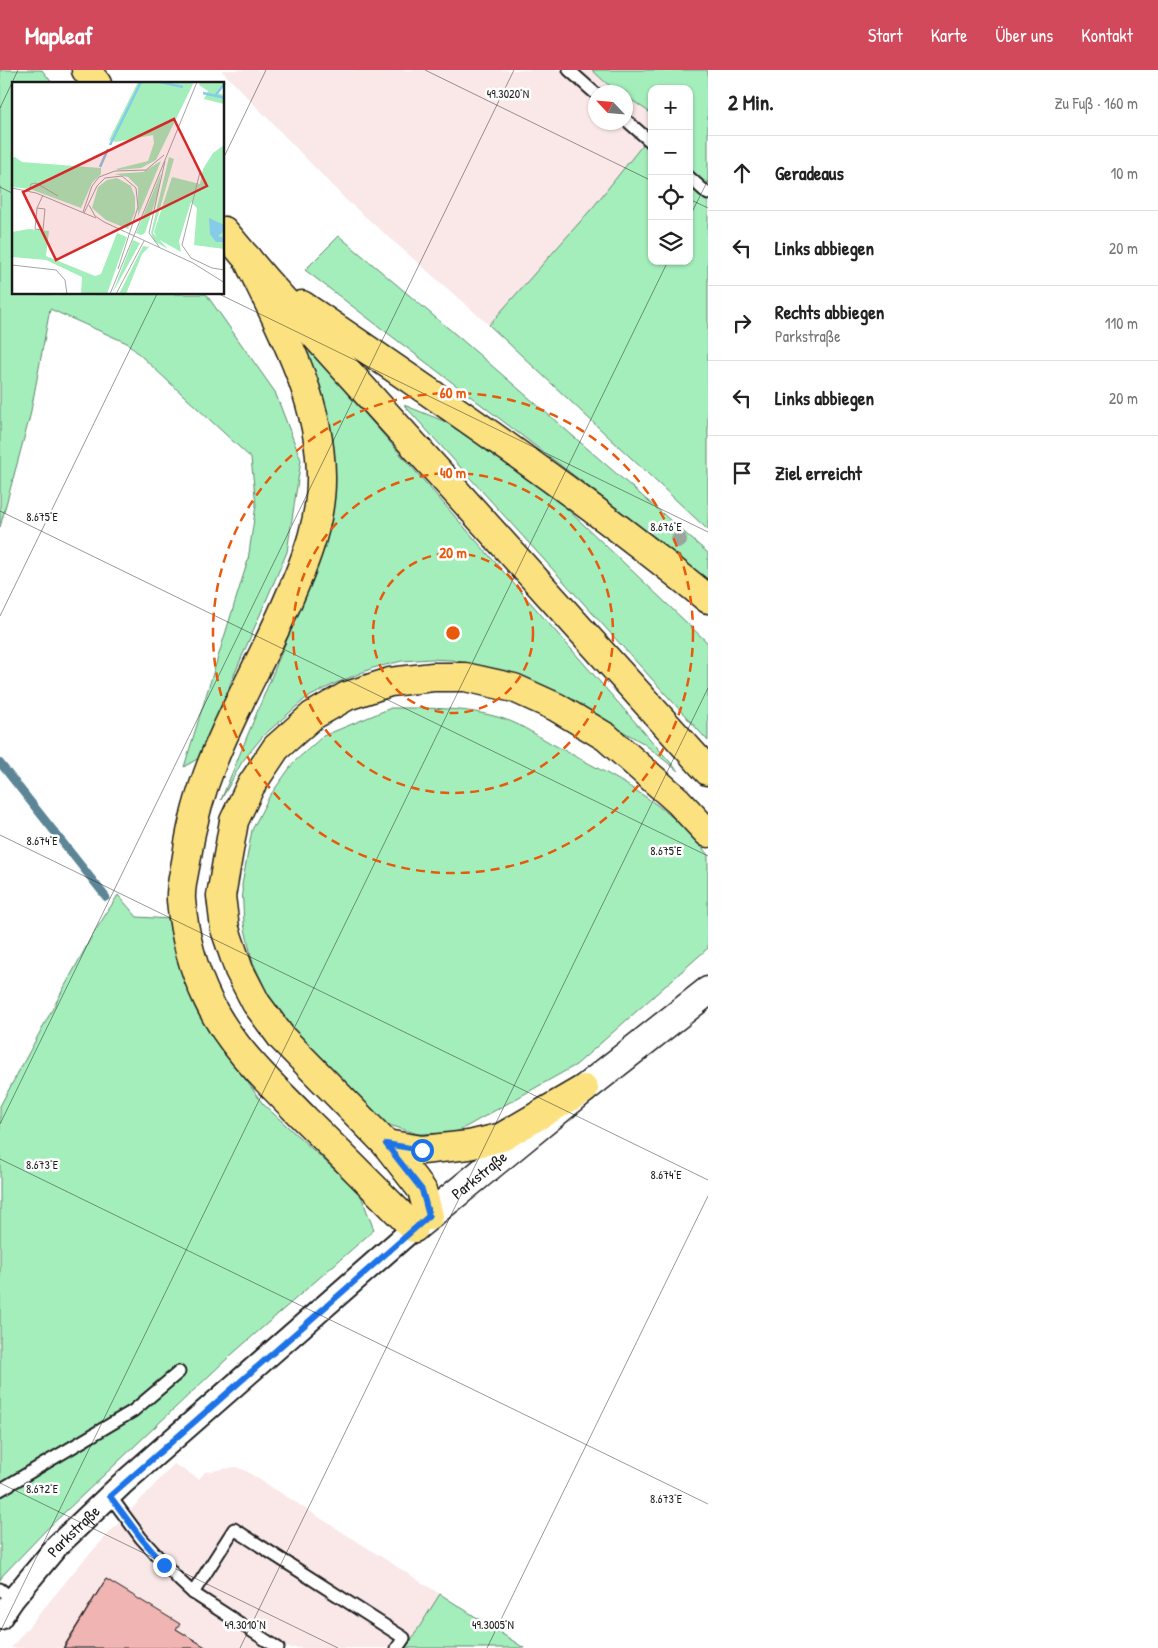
<!DOCTYPE html>
<html lang="de">
<meta charset="utf-8">
<style>
:root{--surface:#fff;--page:#f6f6f6;--text:#222;--muted:#767676;--line:#e0e0e0;--accent:#d1495b}
body{margin:0;font-family:"Patrick Hand",sans-serif;background:var(--page);color:var(--text)}
.controls{position:absolute;right:15px;top:15px;display:grid;overflow:hidden;border-radius:10px;box-shadow:0 1px 4px #0004}
.controls button{width:45px;height:45px;display:grid;place-items:center;padding:0;border:0;border-bottom:1px solid var(--line);background:var(--surface);color:var(--text);font:25px sans-serif}
.compass{position:absolute;left:588px;top:15px;width:45px;height:45px;border-radius:50%;background:var(--surface);box-shadow:0 1px 4px #0004;rotate:296deg}
.stop{position:absolute;width:15px;height:15px;margin:-11px;border:4px solid #1a73e8;border-radius:50%;background:#fff}
.stop.end{background:#1a73e8;border-color:#fff;box-shadow:0 1px 5px #0008}
.list{margin:0;padding:0;list-style:none}
h2{display:flex;justify-content:space-between;align-items:center;height:65px;margin:0;padding:0 20px;font-size:21px}
h2 small{font-size:16px;font-weight:400;color:var(--muted)}
.list li{display:grid;grid-template-columns:32px 1fr auto;gap:15px;align-items:center;box-sizing:border-box;height:75px;padding:0 20px;border-top:1px solid var(--line)}
.list b{display:block;font-size:19px;white-space:nowrap}
.list p{margin:0;font-size:16px;white-space:nowrap;color:var(--muted)}
.list em{font-size:16px;font-style:normal;color:var(--muted)}
.icon{flex:none;width:28px;height:28px;fill:none;stroke:currentColor;stroke-width:2;stroke-linecap:round;stroke-linejoin:round}
.map{position:relative;flex:none;width:708px;height:1578px;overflow:hidden}
header{display:flex;align-items:center;gap:30px;box-sizing:border-box;height:70px;padding:0 25px;background:var(--accent);color:#fff}
header strong{font-size:24px}
nav{display:flex;gap:28px;margin-inline-start:auto;font-size:18px}
main{display:flex}
aside{flex:1;background:var(--surface)}
.map>svg:first-child{display:block}
</style>
<header>
<strong>Mapleaf</strong>
<nav><a>Start</a><a>Karte</a><a>Über uns</a><a>Kontakt</a></nav>
</header>
<main>
<div class="map">
<svg width="708" height="1578" viewBox="0 0 708 1578">
<rect width="100%" height="100%" fill="#fff"/>
<filter id="ink" filterUnits="userSpaceOnUse"><feTurbulence type="fractalNoise" baseFrequency=".02" numOctaves="2"/><feDisplacementMap in="SourceGraphic" scale="10" xChannelSelector="R" yChannelSelector="G"/><feConvolveMatrix kernelMatrix="1 2 1 2 8 2 1 2 1" color-interpolation-filters="sRGB"/></filter>
<g filter="url(#ink)">
<!-- built -->
<g fill="#fae8e8">
<path d="M221,0H592L620,22H596V52H626V26L652,44V63L594,136L489,255L345,129Z"/>
<path d="M174,1394L199,1409L205,1402L236,1397L246,1401L440,1524L406,1578H11L83,1491Z"/>
</g>
<!-- green -->
<g fill="#a4eebc" stroke="#60856c">
<path d="M0,0H42L53,14H14V224H206L275,322L301,390L287,482L231,612L207,683L184,697L248,490L256,435L251,388L127,273L50,239L30,346L0,457Z"/>
<path d="M592,0H708V460L489,255L594,136L652,63V191H689V19H652V44L626,26V22C613,22 601,8 592,0Z"/>
<path d="M339,166L461,269L708,483V513L661,472L305,200Z"/>
<path d="M310,281L678,701L643,673L560,625L512,604L452,590L431,589L402,591L373,598L334,614L305,629L263,666L242,692L221,730L324,479L334,410L330,361L324,331L308,285Z"/>
<path d="M404,335L456,356L563,435L708,573V671Z"/>
<path d="M391,638C429,638 467,637 504,649C521,654 542,669 558,677C614,707 669,733 708,785V878L576,995L455,1063L418,1064L386,1054L290,958L266,921L252,890L244,854L242,815L252,760L269,727L294,692L323,666Z"/>
<path d="M118,825L137,847L171,849L178,891L209,958L263,1034L360,1123L374,1160L230,1286L48,1458L3,1505L0,1510V1036L92,866Z"/>
<path d="M440,1524L524,1578H406Z"/>
</g>
<g fill="none" stroke-linecap="round" stroke-linejoin="round">
<!-- stream -->
<path stroke="#5c8596" stroke-width="8" d="M0,693L106,827"/>
<!-- lane casing -->
<g stroke="#1c1c1c" stroke-width="15">
<g id="lane">
<path d="M569,0L596,24"/>
<path d="M626,50L652,73"/>
<path d="M689,107L708,124"/>
<path d="M0,1420L133,1341L179,1302"/>
<path d="M110,1426L141,1468L179,1510L193,1523L278,1578"/>
<path d="M0,1519L13,1529"/>
<path d="M193,1523L234,1459L404,1568L397,1578"/>
</g>
</g>
<!-- street casing -->
<g stroke="#1c1c1c" stroke-width="26">
<g id="street">
<path id="s1" d="M0,1548L13,1529L57,1476L122,1414L414,1158"/>
</g>
</g>
<!-- secondary casing -->
<g stroke="#1c1c1c" stroke-width="31">
<g id="secondary">
<path id="s2" d="M414,1158L584,1019L708,921"/>
</g>
</g>
<!-- primary casing -->
<g stroke="#1c1c1c" stroke-width="31">
<g id="primary">
<path d="M86,0L97,14"/>
<path d="M224,161L266,211L708,701"/>
<path d="M247,188C280,257 320,326 321,405C322,448 307,487 290,526C253,614 200,689 187,786C185,800 180,816 181,830C184,864 193,899 208,930C230,977 270,1013 305,1049C342,1085 378,1122 414,1158"/>
<path d="M302,235C440,329 579,423 708,529"/>
<path d="M386,1074L422,1080L469,1075L502,1067L584,1019"/>
<path d="M429,1146L422,1120L386,1074L282,968L256,933L239,900L225,859L221,826L234,751L250,717L276,678L312,646L347,626L390,612L433,607H465L514,618L556,637L606,667L678,731L708,763"/>
</g>
</g>
<!-- lane -->
<use href="#lane" stroke="#fff" stroke-width="11"/>
<!-- street -->
<use href="#street" stroke="#fff" stroke-width="22"/>
<!-- secondary -->
<use href="#secondary" stroke="#fff" stroke-width="28"/>
<!-- primary -->
<use href="#primary" stroke="#fbe180" stroke-width="28"/>
</g>
<!-- trees -->
<circle fill="#99a59d" cx="679" cy="470" r="8"/>
<!-- wall -->
<path fill="#ce9b99" stroke="#1c1c1c" d="M106,1509L176,1559L207,1578H63L97,1523Z"/>
<!-- building -->
<path fill="#f0b4b2" stroke="#1c1c1c" d="M106,1509L180,1554L176,1559L207,1578H64Z"/>
</g>
<g fill="none" stroke-linecap="round" stroke-linejoin="round" filter="url(#ink)">
<!-- route -->
<path stroke="#1a73e8" stroke-width="6" d="M164,1495L141,1468L110,1426L429,1146L422,1120L386,1074L422,1080"/>
</g>
<!-- ticks -->
<path fill="none" stroke="#1c1c1c" stroke-width="1" stroke-opacity="0.45" d="M425,0L652,111M0,38L18,0M224,87L266,0M0,117L14,124M689,129L708,138M689,148L708,110M219,224L708,462M0,441L708,786M0,546L157,224M0,765L708,1110M0,1054L514,0M0,1089L708,1434M0,1413L338,1578M0,1562L668,191M240,1578L708,618M487,1578L708,1126"/>
<!-- distance rings -->
<g fill="none" stroke="#e8590c" stroke-width="2.5" stroke-dasharray="9 6">
<circle cx="453" cy="563" r="80"/>
<circle cx="453" cy="563" r="160"/>
<circle cx="453" cy="563" r="240"/>
</g>
<g text-anchor="middle" stroke-width="5" stroke-linejoin="round" paint-order="stroke">
<!-- street labels -->
<g font-size="16" fill="#1c1c1c" stroke="#fff">
<text dy="6" stroke="none"><textPath href="#s2" startOffset="84">Parkstraße</textPath></text>
<text dy="6" stroke="none"><textPath href="#s1" startOffset="114">Parkstraße</textPath></text>
</g>
</g>
<!-- overview -->
<g transform="translate(12 12)">
<rect width="212" height="212" fill="#fff"/>
<path d="M126,0H182L144,78L129,86L106,88L104,87L136,79L142,61L141,53L104,60L97,58ZM188,0H212L206,11L212,13V22L192,17L196,9L187,3ZM212,63V167L182,163L185,126L179,120L167,159L169,170L146,157L142,150L160,95L188,102L191,87L201,71ZM3,75L10,80L89,86V92L80,101L69,126L18,107L0,105V76ZM157,75L162,77L141,151L156,167L142,159L139,151ZM149,79L126,134V105L116,95L102,92L131,90ZM149,91L146,111L133,151L129,153L124,151ZM105,96L119,104L123,115V130L116,147L94,138L80,126L86,105L95,98ZM17,147L37,149L34,174L83,194L89,192L105,151L115,155L95,212H69L70,195L34,178L0,175V150ZM121,158L128,161L100,212ZM131,164L137,165L130,172L114,212H107Z" fill="#a4eebc"/>
<path d="M197,136L212,143V149L206,154L212,156V160H204L198,152Z" fill="#86cbe7"/>
<path fill="none" stroke="#86cbe7" stroke-width="2.5" d="M148,0L171,5M191,11L213,16M203,14L213,1M98,63L129,0M88,85L96,67"/>
<path fill="none" stroke="#a4a4a4" stroke-width="1" d="M188,90L170,163L179,176L200,186L213,188M0,106L24,111L84,136M17,109L19,102L24,101L46,114M77,123L83,134L92,140M25,126L33,127L31,148L23,147L25,126L31,113M71,130L80,104L87,95L103,89L134,88L152,73M72,131L85,104L93,96L110,94L124,106L126,125L106,187M92,140L181,181L213,201M148,166L137,151L153,79M0,183L44,188L53,198L55,212M98,212L185,0M104,212L132,159"/>
<path fill="#d62828" fill-opacity="0.15" stroke="#d62828" stroke-width="2.5" d="M162,37L195,104L44,178L11,110Z"/>
<rect width="212" height="212" fill="none" stroke="#1c1c1c" stroke-width="2.5"/>
</g>
<g font-size="12" text-anchor="middle" fill="#1c1c1c" stroke="#fff" stroke-width="5" stroke-linejoin="round" paint-order="stroke">
<text x="508" y="28">49.3020°N</text>
<text x="42" y="451">8.675°E</text>
<text x="666" y="461">8.676°E</text>
<text x="42" y="775">8.674°E</text>
<text x="666" y="785">8.675°E</text>
<text x="42" y="1099">8.673°E</text>
<text x="666" y="1109">8.674°E</text>
<text x="42" y="1423">8.672°E</text>
<text x="666" y="1433">8.673°E</text>
<text x="245" y="1559">49.3010°N</text>
<text x="493" y="1559">49.3005°N</text>
</g>
<circle cx="453" cy="563" r="8" fill="#e8590c" stroke="#fff" stroke-width="2.5"/>
<g font-size="15" text-anchor="middle" font-weight="bold" fill="#e8590c" stroke="#fff" stroke-width="5" stroke-linejoin="round" paint-order="stroke">
<text x="453" y="328">60 m</text>
<text x="453" y="408">40 m</text>
<text x="453" y="488">20 m</text>
</g>
</svg>
<div class="controls">
<button>+</button>
<button>−</button>
<button><svg class="icon" aria-label="locate" viewBox="0 0 24 24"><circle cx="12" cy="12" r="6"/><path d="M12 2v4M12 18v4M2 12h4M18 12h4"/></svg></button>
<button><svg class="icon" aria-label="layers" viewBox="0 0 24 24"><path d="M12 4l9 5-9 5-9-5zM3 14l9 5 9-5"/></svg></button>
</div>
<svg class="compass" viewBox="-18 -18 36 36"><path d="M0-13l5 13h-10z" fill="#e53935"/><path d="M0 13l5-13h-10z" fill="#767676"/></svg>
<div class="stop" style="left:422px;top:1080px"></div>
<div class="stop end" style="left:164px;top:1495px"></div>
</div>
<aside>
<h2>2 Min.<small>Zu Fuß · 160 m</small></h2>
<ul class="list">
<li><svg class="icon" aria-label="ahead" viewBox="0 0 24 24"><path d="M12 20V5M6 11l6-6 6 6"/></svg><div><b>Geradeaus</b></div><em>10 m</em></li>
<li><svg class="icon" aria-label="left" viewBox="0 0 24 24"><path d="M17 20v-9H6M10 6l-5 5 5 5"/></svg><div><b>Links abbiegen</b></div><em>20 m</em></li>
<li><svg class="icon" aria-label="right" viewBox="0 0 24 24"><path d="M7 20v-9h11M14 6l5 5-5 5"/></svg><div><b>Rechts abbiegen</b><p>Parkstraße</p></div><em>110 m</em></li>
<li><svg class="icon" aria-label="left" viewBox="0 0 24 24"><path d="M17 20v-9H6M10 6l-5 5 5 5"/></svg><div><b>Links abbiegen</b></div><em>20 m</em></li>
<li><svg class="icon" aria-label="arrive" viewBox="0 0 24 24"><path d="M6 21V4h12l-3 4 3 4H6"/></svg><div><b>Ziel erreicht</b></div></li>
</ul>
</aside>
</main>
